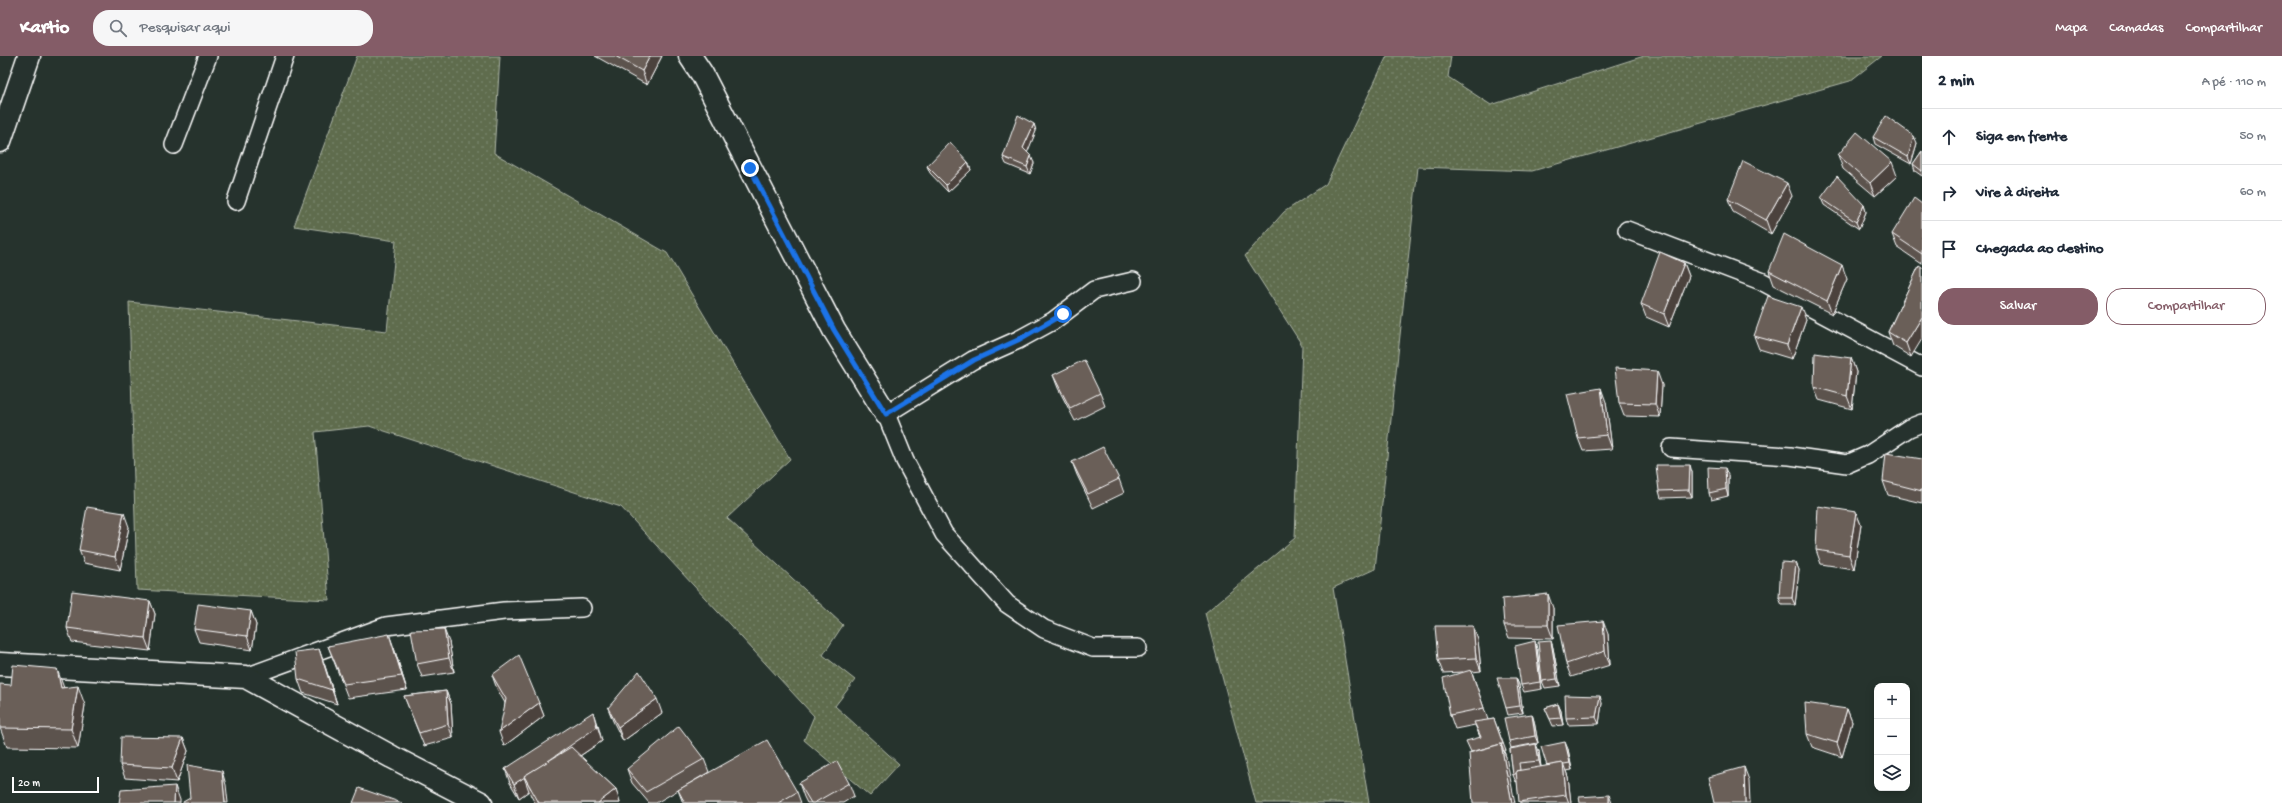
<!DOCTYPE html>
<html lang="pt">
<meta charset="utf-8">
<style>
:root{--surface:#fff;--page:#f6f6f7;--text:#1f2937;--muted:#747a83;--line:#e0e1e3;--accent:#845c67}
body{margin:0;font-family:"Gochi Hand",sans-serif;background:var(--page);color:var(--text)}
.controls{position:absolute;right:12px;bottom:12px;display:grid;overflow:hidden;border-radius:8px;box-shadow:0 2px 10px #0003}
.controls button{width:36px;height:36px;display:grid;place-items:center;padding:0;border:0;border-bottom:1px solid var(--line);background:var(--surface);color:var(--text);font:20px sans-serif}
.scale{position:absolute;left:12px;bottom:10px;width:87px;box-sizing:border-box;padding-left:4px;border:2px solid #fff;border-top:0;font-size:11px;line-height:14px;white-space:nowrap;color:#fff;-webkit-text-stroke:3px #26332d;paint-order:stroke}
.stop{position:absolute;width:12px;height:12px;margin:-9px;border:3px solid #1a73e8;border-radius:50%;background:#fff}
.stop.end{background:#1a73e8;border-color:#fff;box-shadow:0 1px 4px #0008}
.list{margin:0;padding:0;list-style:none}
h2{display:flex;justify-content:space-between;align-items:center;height:52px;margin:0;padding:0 16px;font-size:17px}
h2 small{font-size:13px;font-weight:400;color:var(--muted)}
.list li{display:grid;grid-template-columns:26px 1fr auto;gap:12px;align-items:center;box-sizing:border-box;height:56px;padding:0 16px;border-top:1px solid var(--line)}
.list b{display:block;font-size:15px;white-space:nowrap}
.list em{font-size:13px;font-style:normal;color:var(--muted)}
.actions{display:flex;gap:8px;padding:12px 16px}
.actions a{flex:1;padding:9px 0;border:1px solid var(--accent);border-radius:16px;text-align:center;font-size:14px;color:var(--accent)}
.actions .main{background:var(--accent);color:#fff}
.icon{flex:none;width:22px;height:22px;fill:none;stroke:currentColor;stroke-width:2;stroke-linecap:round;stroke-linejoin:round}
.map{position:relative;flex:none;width:1922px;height:747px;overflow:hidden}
header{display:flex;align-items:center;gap:24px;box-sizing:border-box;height:56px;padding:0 20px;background:var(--accent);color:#fff}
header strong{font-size:19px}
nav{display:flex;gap:22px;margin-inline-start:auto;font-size:14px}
.search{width:280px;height:36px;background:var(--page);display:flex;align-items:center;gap:10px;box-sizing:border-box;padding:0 14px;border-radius:16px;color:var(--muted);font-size:15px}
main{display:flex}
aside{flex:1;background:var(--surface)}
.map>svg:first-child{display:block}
</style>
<header>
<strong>Kartio</strong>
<div class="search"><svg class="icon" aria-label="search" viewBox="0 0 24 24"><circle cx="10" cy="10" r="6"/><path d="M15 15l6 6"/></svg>Pesquisar aqui</div>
<nav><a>Mapa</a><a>Camadas</a><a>Compartilhar</a></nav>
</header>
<main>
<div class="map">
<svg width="1922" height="747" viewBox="0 0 1922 747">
<defs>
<pattern id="grass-dots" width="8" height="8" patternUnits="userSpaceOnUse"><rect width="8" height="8" fill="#5e6c4e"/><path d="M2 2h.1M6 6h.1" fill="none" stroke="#768269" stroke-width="1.8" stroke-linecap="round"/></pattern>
</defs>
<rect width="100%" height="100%" fill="#26332d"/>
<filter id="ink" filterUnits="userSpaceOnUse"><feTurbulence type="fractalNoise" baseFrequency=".025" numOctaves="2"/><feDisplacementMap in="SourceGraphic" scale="8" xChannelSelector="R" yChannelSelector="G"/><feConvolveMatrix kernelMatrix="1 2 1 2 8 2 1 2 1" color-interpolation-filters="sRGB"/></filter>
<g filter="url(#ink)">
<!-- grass -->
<g fill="url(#grass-dots)" stroke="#aeb6a6">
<path d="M357,0H500L494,97L667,197L790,403L727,462L843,569L823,599L855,624L835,650L899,708L870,740L804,684L814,660L621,451L369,370L315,376L329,544L137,534L129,246L387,275L396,185L294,170Z"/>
<path d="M1387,0H1451L1448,21L1491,49L1644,0H1882L1850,25L1532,115L1418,111L1375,513L1333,532L1369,747H1256L1205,557L1295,482L1302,289L1245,200L1284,156L1326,128Z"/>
</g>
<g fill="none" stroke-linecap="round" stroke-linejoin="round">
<!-- service casing -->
<g stroke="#fff" stroke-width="20">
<g id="service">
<path d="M174,89L208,0"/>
<path d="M236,145L285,0"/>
<path d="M1627,174L1761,225L1922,311"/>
<path d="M1133,225L1094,234L1053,265L1018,284L973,304L886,358L905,405L944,478L1007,548L1044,573L1093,592H1138"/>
<path d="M1671,392L1790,400L1847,408L1868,399L1909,372L1922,367"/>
<path d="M246,621L386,570L504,555L582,552"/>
</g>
</g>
<!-- minor casing -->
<g stroke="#fff" stroke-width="25">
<g id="minor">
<path d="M690,0L702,18L834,274L886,358"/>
<path d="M0,85L29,0"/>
<path d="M0,608L246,621L392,701L481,747"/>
</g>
</g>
<!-- service -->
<use href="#service" stroke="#26332d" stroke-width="17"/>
<!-- minor -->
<use href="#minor" stroke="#26332d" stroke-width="22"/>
</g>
<!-- wall -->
<g fill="#5c524d" stroke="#fff">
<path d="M595,0H662L647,29Z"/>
<path d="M1034,68L1036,75L1027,96L1034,107L1030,118L1006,108L1003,101Z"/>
<path d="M1873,81L1917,87L1911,108L1875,88Z"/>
<path d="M1922,95V120L1915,115L1913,108Z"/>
<path d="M1838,99L1897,120L1875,140L1843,113Z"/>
<path d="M968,106L971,114L948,136L930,117L927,110Z"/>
<path d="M1792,140L1771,178L1733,156L1728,143Z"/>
<path d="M1821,142L1864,149L1866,156L1859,173L1824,149Z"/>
<path d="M1922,148V208L1897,191L1892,178Z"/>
<path d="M1684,207L1689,220L1669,271L1646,261L1641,248Z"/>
<path d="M1919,210L1911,301L1893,290L1888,276Z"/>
<path d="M1769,215L1847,223L1832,258L1774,229Z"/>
<path d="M1806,264L1792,303L1759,293L1754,280Z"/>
<path d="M1851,302L1856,316L1852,353L1819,344L1814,331Z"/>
<path d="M1053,319L1100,337L1105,350L1075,365L1058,332Z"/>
<path d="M1662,329L1660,361L1624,360L1619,347Z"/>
<path d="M1606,346L1612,393L1583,395L1578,382Z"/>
<path d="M1922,403V447L1888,439L1883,425Z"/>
<path d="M1072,406L1119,423L1124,437L1093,452L1077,419Z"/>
<path d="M1692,416V441L1661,442L1659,435Z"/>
<path d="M1728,419V440L1711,444L1709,437Z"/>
<path d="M1856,456L1861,469L1854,513L1821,508L1816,494Z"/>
<path d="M129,471L120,514L84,507L79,494Z"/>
<path d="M1796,507L1799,514L1795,549H1782L1779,542Z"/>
<path d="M150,545L155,558L150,595L72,586L67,572Z"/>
<path d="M1553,552V583L1509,582L1504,569Z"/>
<path d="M251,555L256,569L252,594L199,586L194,573Z"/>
<path d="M1473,570L1478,584L1481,615L1472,616L1488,664L1494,663L1506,695H1504L1506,701L1471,696L1480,681L1475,669L1455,673L1450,659L1463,616L1443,617L1438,604Z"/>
<path d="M1608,578L1610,609L1571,621L1566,608Z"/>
<path d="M1551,585L1553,592L1560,630L1545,632L1542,625Z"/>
<path d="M449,586L454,616L422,621L417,608Z"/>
<path d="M328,590L394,592L407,634L348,642Z"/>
<path d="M1537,593L1542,633L1524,636L1521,629Z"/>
<path d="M324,607L337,648L303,637L298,623Z"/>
<path d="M492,619L539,647L544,660L504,690L505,647L497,633Z"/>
<path d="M1516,622L1519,629L1523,657L1508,659L1506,652Z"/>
<path d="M64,632L85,649L78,692L7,691L0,672Z"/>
<path d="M446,635L451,648L453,682L424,690L404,640Z"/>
<path d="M1602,647L1599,668L1568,669L1566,662Z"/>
<path d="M1558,648L1561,655L1563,669L1553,670L1545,652Z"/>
<path d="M608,652L662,657L623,685L613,665Z"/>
<path d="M1847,653L1852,666L1842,701L1812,691L1807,678Z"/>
<path d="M1532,658L1534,665L1538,687L1511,692L1509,685Z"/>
<path d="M598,669L602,685L580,700L616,733L620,747H535L531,740L529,735L519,742L510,727L505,713Z"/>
<path d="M183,682L188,695L177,726L125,722L120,709Z"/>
<path d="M1510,693L1539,695L1541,711L1547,710L1568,693L1572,714L1566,715L1568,721L1571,747H1520L1517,725L1516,726L1513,719Z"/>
<path d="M704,703L709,716L656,747H649L632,727L627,713Z"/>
<path d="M799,727H849L854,740L843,747H807L804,741Z"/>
<path d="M678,734L797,736L801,747H683Z"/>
</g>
<!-- shaded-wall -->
<g fill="#4b423e" stroke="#fff">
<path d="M650,0H662L647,29L642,15Z"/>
<path d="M1034,68L1036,75L1026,100L1023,92Z"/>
<path d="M1914,80L1917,87L1911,108L1908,101Z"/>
<path d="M1031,100L1034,107L1030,118L1027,111Z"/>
<path d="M968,106L971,114L948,136L946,129Z"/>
<path d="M1892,106L1897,120L1875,140L1870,127Z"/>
<path d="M1787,127L1792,140L1771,178L1766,164Z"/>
<path d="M1864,149L1866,156L1859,173L1856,166Z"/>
<path d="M1684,207L1689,220L1669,271L1664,258Z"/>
<path d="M1842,209L1847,223L1832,258L1827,245Z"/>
<path d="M1801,251L1806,264L1792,303L1787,289Z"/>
<path d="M1922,261V283L1911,301L1906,287Z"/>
<path d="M1851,302L1856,316L1852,353L1847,340Z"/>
<path d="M1657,315L1662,329L1660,361L1655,348Z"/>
<path d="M1601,332L1606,346L1612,393L1607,379Z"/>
<path d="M1690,409L1692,416V441L1689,434Z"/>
<path d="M1725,412L1728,419V440L1726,433Z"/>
<path d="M1856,456L1861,469L1854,513L1849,499Z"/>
<path d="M124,457L129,471L120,514L115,501Z"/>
<path d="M1796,507L1799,514L1795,549L1792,542Z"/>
<path d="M1548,538L1553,552V583L1548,569Z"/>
<path d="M150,545L155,558L150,595L145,582Z"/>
<path d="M251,555L256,569L252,594L247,580Z"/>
<path d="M1603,565L1608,578L1610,609L1605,595Z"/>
<path d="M1473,570L1478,584L1481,615L1476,602Z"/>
<path d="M444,573L449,586L454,616L449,602Z"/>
<path d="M389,578L394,592L407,634L402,620Z"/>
<path d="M1535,585L1537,593L1542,633L1540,626Z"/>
<path d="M1551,585L1553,592L1560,630L1557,623Z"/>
<path d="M319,593L324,607L337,648L332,634Z"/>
<path d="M57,613L64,632H61Z"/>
<path d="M1516,622L1519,629L1523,657L1520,650Z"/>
<path d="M78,630L85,649L78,692L71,673Z"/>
<path d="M446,635L451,648L453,682L448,668Z"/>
<path d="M1600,640L1602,647L1599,668L1596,661Z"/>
<path d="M657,643L662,657L623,685L618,671Z"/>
<path d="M539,647L544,660L504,690L499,676Z"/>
<path d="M1558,648L1561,655L1563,669L1561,662Z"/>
<path d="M1847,653L1852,666L1842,701L1837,687Z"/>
<path d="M593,656L602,685L531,733L525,721Z"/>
<path d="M1532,658L1534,665L1538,687L1535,680Z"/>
<path d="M183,682L188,695L177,726L172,712Z"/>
<path d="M1565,686L1568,693L1572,714L1570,707Z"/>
<path d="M1501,688L1506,701L1515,747H1512Z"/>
<path d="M1536,688L1539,695L1541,712L1539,705Z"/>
<path d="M1563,707L1568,721L1571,747H1569L1566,739Z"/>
<path d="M1744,711L1749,724L1750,747H1745Z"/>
<path d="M222,715L226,729L228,747H225Z"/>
<path d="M524,721L529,735L519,742L514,728Z"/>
<path d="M175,730L180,744V747H174Z"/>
<path d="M616,733L620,747H598Z"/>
<path d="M1609,739L1612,747H1609Z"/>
</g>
<!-- building -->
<g fill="#6b5f59" stroke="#fff">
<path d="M615,0H650L642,15Z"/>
<path d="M1018,59L1034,68L1023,92L1031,100L1027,111L1003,101Z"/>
<path d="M1886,60L1914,80L1908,101L1873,81Z"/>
<path d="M1857,76L1892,106L1870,127L1838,99Z"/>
<path d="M950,86L968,106L946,129L927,110Z"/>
<path d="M1922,95V115L1913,108Z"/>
<path d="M1743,105L1787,127L1766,164L1728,143Z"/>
<path d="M1837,120L1864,149L1856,166L1821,142Z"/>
<path d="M1914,142L1922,148V198L1892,178Z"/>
<path d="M1784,178L1842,209L1827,245L1769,215Z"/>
<path d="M1660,196L1684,207L1664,258L1641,248Z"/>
<path d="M1919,210L1922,212V261L1906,287L1888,276Z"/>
<path d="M1768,240L1801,251L1787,289L1754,280Z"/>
<path d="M1815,297L1851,302L1847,340L1814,331Z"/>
<path d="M1084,304L1100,337L1070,352L1053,319Z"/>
<path d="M1615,312L1657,315L1655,348L1619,347Z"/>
<path d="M1601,332L1607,379L1578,382L1567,338Z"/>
<path d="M1103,391L1119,423L1088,438L1072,406Z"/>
<path d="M1886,397L1922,403V435L1883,425Z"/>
<path d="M1656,409H1690L1689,434L1659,435Z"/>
<path d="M1708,411L1725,412L1726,433L1709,437Z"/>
<path d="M1818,450L1856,456L1849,499L1816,494Z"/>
<path d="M87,451L124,457L115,501L79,494Z"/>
<path d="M1781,506L1796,507L1792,542H1779Z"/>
<path d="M72,535L150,545L145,582L67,572Z"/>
<path d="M1548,538V569H1504L1502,543Z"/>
<path d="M198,548L251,555L247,580L194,573Z"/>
<path d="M1603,565L1605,595L1566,608L1558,569Z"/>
<path d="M1435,570H1473L1476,602L1438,604Z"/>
<path d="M444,573L449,602L417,608L411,574Z"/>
<path d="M389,578L402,620L344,628L328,590Z"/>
<path d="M1535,585L1540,626L1521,629L1515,590Z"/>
<path d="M1551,585L1557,623L1542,625L1538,586Z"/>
<path d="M319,593L332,634L298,623L295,596Z"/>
<path d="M519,599L539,647L499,676L506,643L492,619Z"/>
<path d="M13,609L57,613L61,632L78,630L71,673L0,672V628L11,629Z"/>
<path d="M1471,614L1484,652L1450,659L1443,622Z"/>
<path d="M639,615L657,643L618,671L608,652Z"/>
<path d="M1497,622H1516L1520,650L1506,652Z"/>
<path d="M446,635L448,668L419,677L404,640Z"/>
<path d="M1565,639L1600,640L1596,661L1566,662Z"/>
<path d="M1805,647L1847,653L1837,687L1807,678Z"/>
<path d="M1558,648L1561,662L1550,663L1545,652Z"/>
<path d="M593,656L597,671L541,710L524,720L525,721L514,728L505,713Z"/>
<path d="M1532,658L1535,680L1509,685L1504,662Z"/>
<path d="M1494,663L1503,688H1501L1471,696L1466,685L1481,681L1474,666Z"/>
<path d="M679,670L704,703L646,736L627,713Z"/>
<path d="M121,681L183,682L172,712L120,709Z"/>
<path d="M767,684L797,736L778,747H685L678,734Z"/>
<path d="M1565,686L1570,707L1564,708L1563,707L1547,710L1541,691Z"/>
<path d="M1501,688L1512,747H1473L1469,697Z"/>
<path d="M1536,688L1539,705L1519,707L1520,714L1516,715L1517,717L1513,719L1510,693Z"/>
<path d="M571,691L616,733L598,747H539L524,720Z"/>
<path d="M837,705L849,727L814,747H811L799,727Z"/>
<path d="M1563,707L1566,739L1519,746L1516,715Z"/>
<path d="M187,709L222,715L225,747H183V746L190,742Z"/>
<path d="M1744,711L1745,747H1714L1708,721Z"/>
<path d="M175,730L174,747H119L121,734Z"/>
<path d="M359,732L402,747H353Z"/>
<path d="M1609,739V747H1580L1579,741Z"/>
</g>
</g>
<g fill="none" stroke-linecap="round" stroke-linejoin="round" filter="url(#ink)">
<!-- route -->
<path stroke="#1a73e8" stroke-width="5" d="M750,112L834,274L886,358L974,304L1018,284L1063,258"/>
</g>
</svg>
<div class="controls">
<button>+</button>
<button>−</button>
<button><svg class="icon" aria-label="layers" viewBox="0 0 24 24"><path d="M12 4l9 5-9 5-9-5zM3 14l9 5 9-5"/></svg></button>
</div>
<div class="scale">20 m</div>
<div class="stop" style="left:1063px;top:258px"></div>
<div class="stop end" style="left:750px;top:112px"></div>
</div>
<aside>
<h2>2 min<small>A pé · 110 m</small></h2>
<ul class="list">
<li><svg class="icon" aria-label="ahead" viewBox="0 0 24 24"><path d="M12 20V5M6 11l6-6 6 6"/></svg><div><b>Siga em frente</b></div><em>50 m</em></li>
<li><svg class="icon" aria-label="right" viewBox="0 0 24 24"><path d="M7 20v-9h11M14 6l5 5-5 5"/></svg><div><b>Vire à direita</b></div><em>60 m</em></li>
<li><svg class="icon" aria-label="arrive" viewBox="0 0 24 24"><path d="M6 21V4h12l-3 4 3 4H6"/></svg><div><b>Chegada ao destino</b></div></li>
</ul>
<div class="actions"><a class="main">Salvar</a><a>Compartilhar</a></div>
</aside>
</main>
